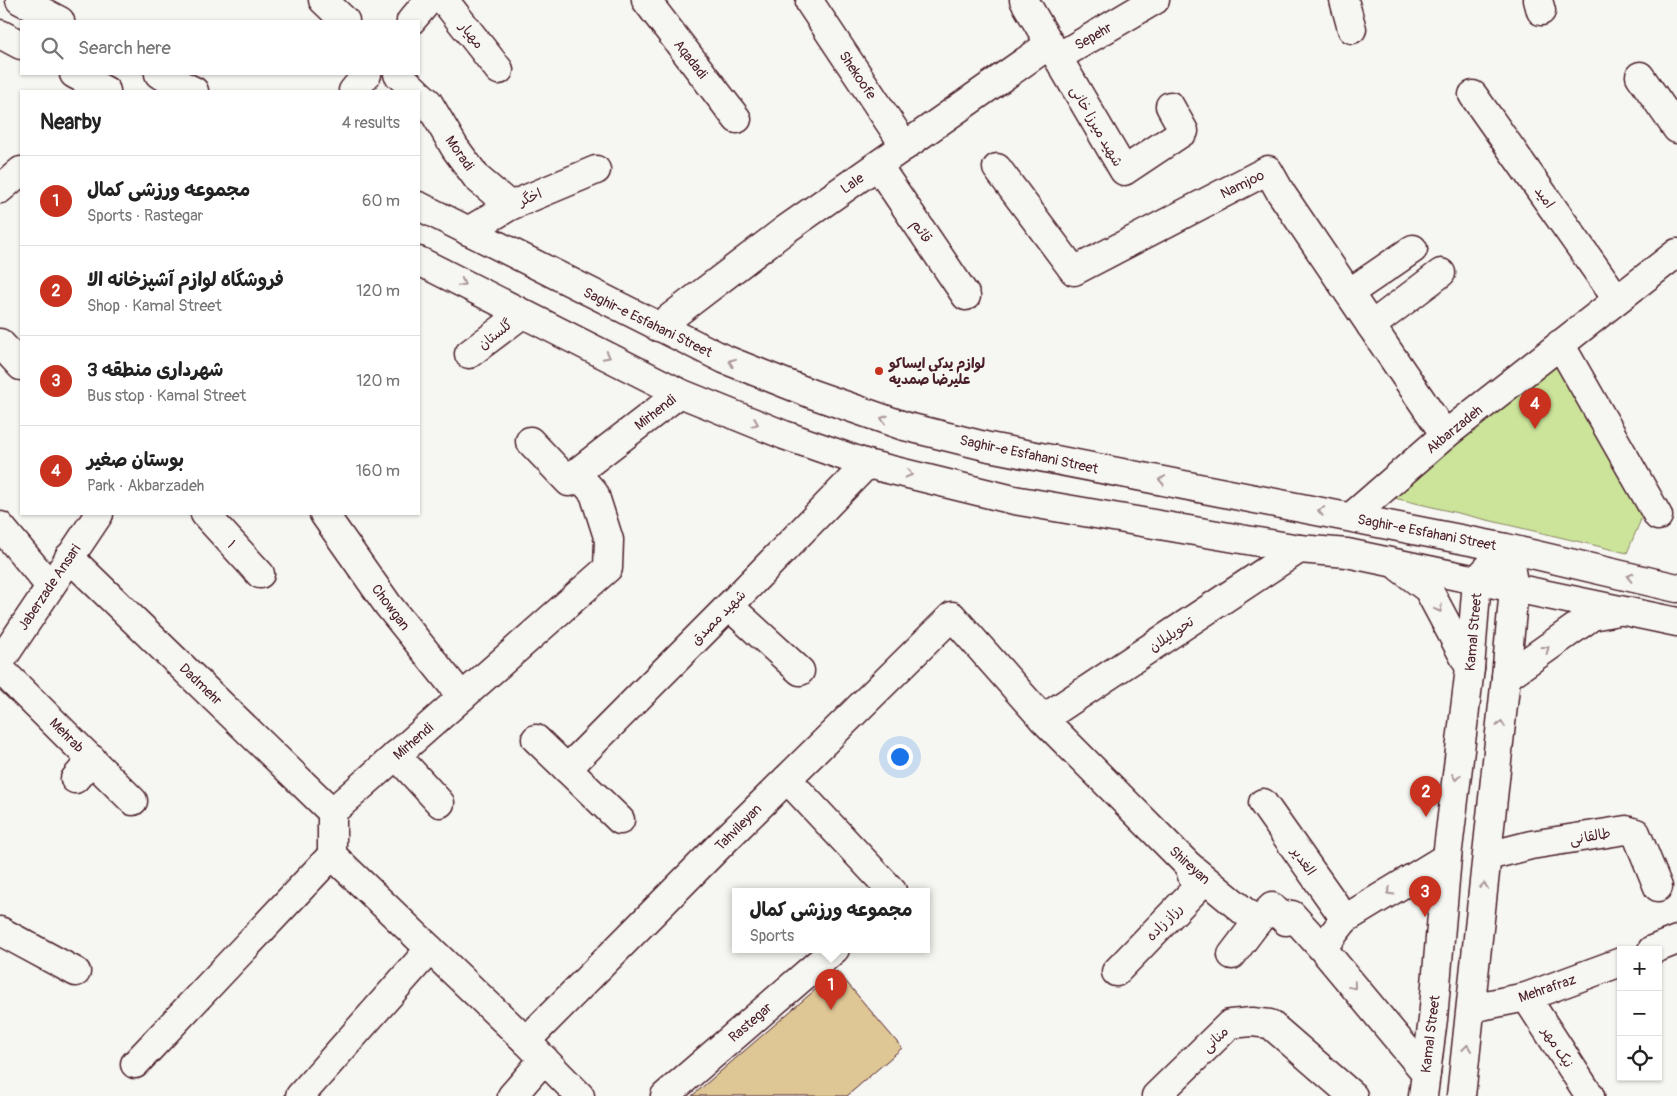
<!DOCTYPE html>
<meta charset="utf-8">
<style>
:root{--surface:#fff;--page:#f6f6f6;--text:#222;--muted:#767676;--line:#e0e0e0;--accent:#c8321e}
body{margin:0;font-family:Pangolin,"Playpen Sans Arabic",sans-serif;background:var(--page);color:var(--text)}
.controls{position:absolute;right:15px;bottom:15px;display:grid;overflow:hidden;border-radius:0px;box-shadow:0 1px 4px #0004}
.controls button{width:45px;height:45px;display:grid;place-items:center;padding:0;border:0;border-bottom:1px solid var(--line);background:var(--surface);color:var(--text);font:25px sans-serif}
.you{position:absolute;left:899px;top:756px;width:18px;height:18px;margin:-12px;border:4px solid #fff;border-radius:50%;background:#1a73e8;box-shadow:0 0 0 8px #1a73e833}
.badge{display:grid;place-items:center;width:32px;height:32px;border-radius:50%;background:var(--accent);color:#fff;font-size:16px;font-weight:700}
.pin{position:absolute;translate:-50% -41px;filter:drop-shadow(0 1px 2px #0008)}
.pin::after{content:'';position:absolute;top:26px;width:18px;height:15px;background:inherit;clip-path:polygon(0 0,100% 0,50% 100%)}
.popup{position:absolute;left:732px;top:888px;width:198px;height:65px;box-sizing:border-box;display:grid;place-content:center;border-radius:0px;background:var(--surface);filter:drop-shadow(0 1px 4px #0005);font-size:16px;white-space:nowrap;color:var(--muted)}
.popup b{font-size:19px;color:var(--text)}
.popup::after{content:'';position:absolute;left:50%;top:100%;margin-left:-10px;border:10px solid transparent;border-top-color:var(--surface)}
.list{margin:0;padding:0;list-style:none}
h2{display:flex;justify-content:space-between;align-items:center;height:65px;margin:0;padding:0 20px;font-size:21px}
h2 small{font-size:16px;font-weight:400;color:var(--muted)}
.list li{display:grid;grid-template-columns:32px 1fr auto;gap:15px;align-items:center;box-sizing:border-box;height:90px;padding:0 20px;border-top:1px solid var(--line)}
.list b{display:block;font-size:19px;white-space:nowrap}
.list p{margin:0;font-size:16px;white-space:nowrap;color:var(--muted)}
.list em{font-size:16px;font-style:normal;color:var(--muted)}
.icon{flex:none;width:28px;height:28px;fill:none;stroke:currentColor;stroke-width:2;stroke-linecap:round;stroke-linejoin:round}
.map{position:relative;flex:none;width:1677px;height:1096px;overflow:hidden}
.search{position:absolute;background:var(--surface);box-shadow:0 1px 4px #0004;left:20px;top:20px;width:400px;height:55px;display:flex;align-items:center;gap:12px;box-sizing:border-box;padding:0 18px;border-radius:0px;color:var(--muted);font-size:19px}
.panel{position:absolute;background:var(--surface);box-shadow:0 1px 4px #0004;left:20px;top:90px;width:400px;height:425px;border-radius:0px}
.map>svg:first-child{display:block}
</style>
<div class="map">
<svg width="1677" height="1096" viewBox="0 0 1677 1096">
<rect width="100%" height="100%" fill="#f6f6f2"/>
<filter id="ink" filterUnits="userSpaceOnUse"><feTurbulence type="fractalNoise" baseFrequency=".02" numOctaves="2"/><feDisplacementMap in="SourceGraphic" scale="10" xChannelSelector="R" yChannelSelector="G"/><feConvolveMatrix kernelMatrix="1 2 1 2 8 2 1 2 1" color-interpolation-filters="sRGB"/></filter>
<g filter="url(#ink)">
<!-- green -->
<path fill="#cbe49a" stroke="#8a8262" d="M1559,362L1642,517L1627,553L1390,497Z"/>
<!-- building -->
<path fill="#dfc695" stroke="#4a1f2b" d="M837,971L902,1048L847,1096H692Z"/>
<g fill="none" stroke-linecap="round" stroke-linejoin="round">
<!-- minor casing -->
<g stroke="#4a1f2b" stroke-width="31">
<g id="minor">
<path d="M323,0L345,21"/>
<path d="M444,0L499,70"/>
<path d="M646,0L737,119"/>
<path d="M1024,0L1124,171L1184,131L1170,106"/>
<path d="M1344,0L1352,29"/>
<path d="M1538,0L1541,11"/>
<path d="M810,3L905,146"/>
<path d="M411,21L429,0"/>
<path d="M1058,57L1155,0"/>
<path d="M398,74L416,91"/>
<path d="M1640,76L1677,129"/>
<path d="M353,91L367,74"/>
<path d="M419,94L428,102L455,148L477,178L510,206"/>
<path d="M1473,95L1617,299"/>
<path d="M878,166L966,296"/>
<path d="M997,168L1074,271L1268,170L1281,193L1445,435"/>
<path d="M0,189L21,171"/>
<path d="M468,231L510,206L596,170"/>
<path d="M1349,293L1413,249"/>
<path d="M1371,326L1441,273"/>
<path d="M658,327L785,230L1050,44"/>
<path d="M0,343L21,366"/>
<path d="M1560,344L1658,516"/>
<path d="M469,354L522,314"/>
<path d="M530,441L569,482L576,473"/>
<path d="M205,514L260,574"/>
<path d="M324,514L388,605L462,697"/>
<path d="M1351,517L1445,435L1677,253"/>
<path d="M0,526L50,586"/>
<path d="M69,557L332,812"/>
<path d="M729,606L800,671"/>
<path d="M0,662L99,514"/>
<path d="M0,669L133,801"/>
<path d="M1043,719L1299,549"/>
<path d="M536,739L620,820"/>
<path d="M396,755L440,803"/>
<path d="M567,769L729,606L867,464"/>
<path d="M75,779L92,759"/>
<path d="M787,779L892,891"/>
<path d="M1263,803L1345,919"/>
<path d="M1488,856L1531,845L1626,830L1636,833L1658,887"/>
<path d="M0,931L76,972"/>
<path d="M1322,948L1345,919L1447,857"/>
<path d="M1652,950L1677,940"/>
<path d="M1232,955L1257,922"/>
<path d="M1116,972L1196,889L1189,866"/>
<path d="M1526,997L1590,1096"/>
<path d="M1471,1008L1526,997L1621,962"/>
<path d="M526,1041L727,838L952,616L1043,719L1189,866L1257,922L1272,907L1286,921L1292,915L1322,948L1426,1073"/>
<path d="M135,1064L332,855"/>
<path d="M300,1096L430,949"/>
<path d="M512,1096L544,1059"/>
<path d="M580,1096L526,1041L332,855V812L608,568L609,540L594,493L576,473L680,393"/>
<path d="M665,1096L835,949"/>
<path d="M1156,1096L1230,1024L1252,1022L1270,1024L1353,1096"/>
</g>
</g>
<!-- secondary casing -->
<g stroke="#4a1f2b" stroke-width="31">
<g id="secondary">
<path d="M20,0L60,21"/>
<path d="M0,34L21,45"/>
<path d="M74,74L106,91"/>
<path d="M159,74L194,91"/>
<path d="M419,206L724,359L812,394L904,426L989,447L1506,548L1677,588"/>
<path d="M419,261L680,393L784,435L867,464L1014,500L1299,549L1347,553L1677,622"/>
<path d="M1399,567L1428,589L1470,668"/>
<path d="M1506,677L1592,616L1618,611"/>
<path d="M1423,1096L1433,1019L1447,857L1470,668L1477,580L1489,567"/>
<path d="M1461,1096L1506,677L1514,588L1511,571"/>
</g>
</g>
<!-- minor -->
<use href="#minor" stroke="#f6f6f2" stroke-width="28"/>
<!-- secondary -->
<use href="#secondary" stroke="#f6f6f2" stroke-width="28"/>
</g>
<!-- one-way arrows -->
<defs><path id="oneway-chevron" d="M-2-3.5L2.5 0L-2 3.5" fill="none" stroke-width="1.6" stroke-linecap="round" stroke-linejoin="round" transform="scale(1.25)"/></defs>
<g stroke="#a99598">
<use href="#oneway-chevron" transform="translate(462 283) rotate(27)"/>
<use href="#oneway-chevron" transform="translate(607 356) rotate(27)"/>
<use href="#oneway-chevron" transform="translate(732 362) rotate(-158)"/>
<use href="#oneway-chevron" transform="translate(884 419) rotate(-161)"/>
<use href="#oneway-chevron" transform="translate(755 423) rotate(22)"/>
<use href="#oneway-chevron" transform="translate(909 474) rotate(14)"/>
<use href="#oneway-chevron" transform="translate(1162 480) rotate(-169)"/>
<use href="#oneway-chevron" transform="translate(1321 511) rotate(-169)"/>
<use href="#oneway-chevron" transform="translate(1630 577) rotate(-167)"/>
<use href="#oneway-chevron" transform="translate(1439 609) rotate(62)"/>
<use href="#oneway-chevron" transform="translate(1546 649) rotate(-36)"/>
<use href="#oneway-chevron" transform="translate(1501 724) rotate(-84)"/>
<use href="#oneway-chevron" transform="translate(1456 777) rotate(97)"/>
<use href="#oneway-chevron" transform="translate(1484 886) rotate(-84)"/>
<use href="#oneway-chevron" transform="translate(1390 892) rotate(149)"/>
<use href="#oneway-chevron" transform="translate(1353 986) rotate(50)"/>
<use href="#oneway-chevron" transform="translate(1467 1048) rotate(-84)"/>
</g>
</g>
<!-- markers -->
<circle fill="#c8321e" stroke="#f6f6f2" stroke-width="2" cx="879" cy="371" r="5"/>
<g text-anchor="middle" stroke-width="4" stroke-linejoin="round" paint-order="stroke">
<!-- street labels -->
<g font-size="14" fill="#4a1f2b" stroke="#f6f6f2">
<text transform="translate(472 35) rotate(52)" y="5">مهیار</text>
<text transform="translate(1093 36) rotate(-30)" y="5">Sepehr</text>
<text transform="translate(691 59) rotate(52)" y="5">Aqadadi</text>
<text transform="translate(858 75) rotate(56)" y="5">Shekoofe</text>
<text transform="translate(1097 126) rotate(60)" y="5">شهید میرزا خانی</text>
<text transform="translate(460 153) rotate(55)" y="5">Moradi</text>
<text transform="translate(852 183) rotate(-35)" y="5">Lale</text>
<text transform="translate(1242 184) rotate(-26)" y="5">Namjoo</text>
<text transform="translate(530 197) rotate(-23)" y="5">اخگر</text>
<text transform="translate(1545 197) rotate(55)" y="5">امید</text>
<text transform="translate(922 231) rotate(56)" y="5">قائم</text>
<text transform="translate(648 322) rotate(26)" y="5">Saghir-e Esfahani Street</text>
<text transform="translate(495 334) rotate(-38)" y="5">گلستان</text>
<text transform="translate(655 412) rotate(-38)" y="5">Mirhendi</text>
<text transform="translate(1454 429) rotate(-39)" y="5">Akbarzadeh</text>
<text transform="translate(1029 454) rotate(12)" y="5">Saghir-e Esfahani Street</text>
<text transform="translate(1427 532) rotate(11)" y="5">Saghir-e Esfahani Street</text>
<text transform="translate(232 544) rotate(48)" y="5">۱</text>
<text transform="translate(49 587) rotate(-56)" y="5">Jaberzade Ansari</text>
<text transform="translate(391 607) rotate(53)" y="5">Chowgan</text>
<text transform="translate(718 617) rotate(-45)" y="5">شهید مصدق</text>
<text transform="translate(1473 632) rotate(-85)" y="5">Kamal Street</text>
<text transform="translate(1171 634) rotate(-34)" y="5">تحویلیلان</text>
<text transform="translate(201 684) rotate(44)" y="5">Dadmehr</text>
<text transform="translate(67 735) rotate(45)" y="5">Mehrab</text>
<text transform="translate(413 741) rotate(-41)" y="5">Mirhendi</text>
<text transform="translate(738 827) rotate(-45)" y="5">Tahvileyan</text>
<text transform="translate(1590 836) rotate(-10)" y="5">طالقانی</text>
<text transform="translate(1304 861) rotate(55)" y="5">الغدیر</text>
<text transform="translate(1190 865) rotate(42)" y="5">Shireyan</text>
<text transform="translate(1164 922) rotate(-46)" y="5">رزاز زاده</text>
<text transform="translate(1547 988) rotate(-19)" y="5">Mehrafraz</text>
<text transform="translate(750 1022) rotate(-41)" y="5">Rastegar</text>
<text transform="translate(1430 1034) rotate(-83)" y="5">Kamal Street</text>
<text transform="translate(1215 1039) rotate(-43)" y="5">منانی</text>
<text transform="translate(1558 1047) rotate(57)" y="5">نیک مهر</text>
</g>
<!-- poi labels -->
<g font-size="14" font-weight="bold" fill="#4a1f2b" stroke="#f6f6f2" text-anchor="start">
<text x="889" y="368">لوازم یدکی ایساکو<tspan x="889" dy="16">علیرضا صمدیه</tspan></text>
</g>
</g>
</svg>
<div class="controls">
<button>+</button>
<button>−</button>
<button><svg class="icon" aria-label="locate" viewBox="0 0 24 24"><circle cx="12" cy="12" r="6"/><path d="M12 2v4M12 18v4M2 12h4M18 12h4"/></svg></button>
</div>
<div class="you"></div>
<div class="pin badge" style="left:831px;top:1010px">1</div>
<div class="popup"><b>مجموعه ورزشی کمال</b>Sports</div>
<div class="pin badge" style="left:1426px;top:817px">2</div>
<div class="pin badge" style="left:1425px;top:917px">3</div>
<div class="pin badge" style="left:1535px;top:429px">4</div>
<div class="search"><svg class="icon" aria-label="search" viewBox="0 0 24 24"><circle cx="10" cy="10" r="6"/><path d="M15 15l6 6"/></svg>Search here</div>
<section class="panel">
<h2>Nearby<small>4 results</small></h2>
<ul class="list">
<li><span class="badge">1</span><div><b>مجموعه ورزشی کمال</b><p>Sports · Rastegar</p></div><em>60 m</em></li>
<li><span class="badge">2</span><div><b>فروشگاه لوازم آشپزخانه الا</b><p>Shop · Kamal Street</p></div><em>120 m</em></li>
<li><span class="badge">3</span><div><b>شهرداری منطقه 3</b><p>Bus stop · Kamal Street</p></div><em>120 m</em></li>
<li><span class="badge">4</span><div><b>بوستان صغیر</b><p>Park · Akbarzadeh</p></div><em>160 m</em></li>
</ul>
</section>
</div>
